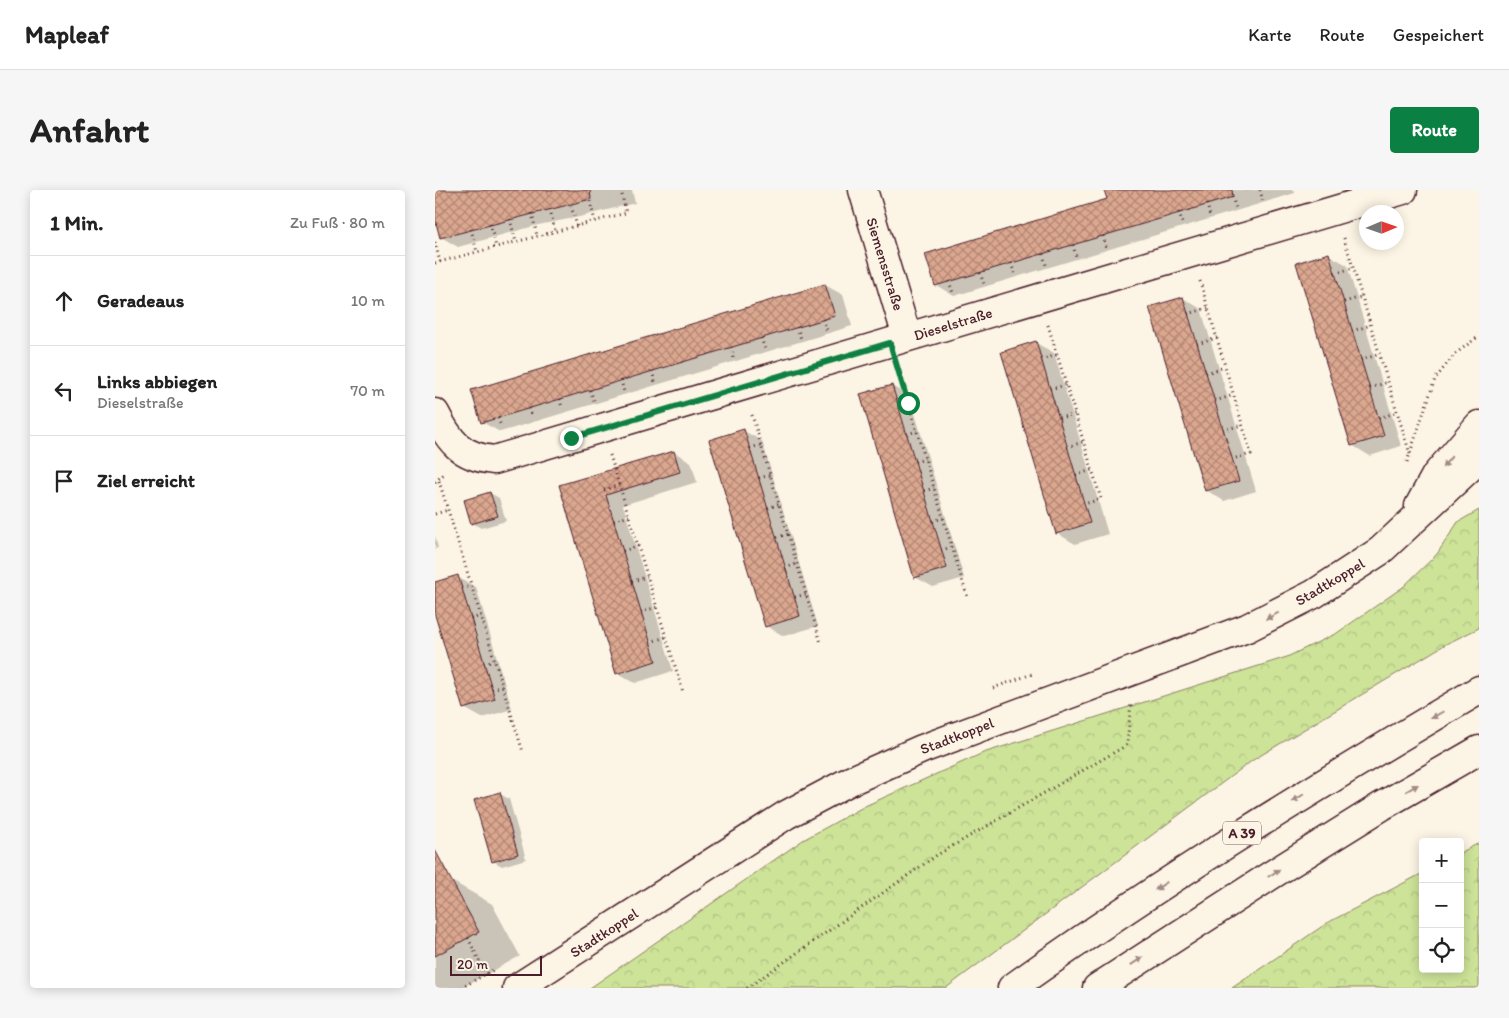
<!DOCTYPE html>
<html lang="de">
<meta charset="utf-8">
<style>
:root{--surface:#fff;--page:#f6f6f6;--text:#222;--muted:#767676;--line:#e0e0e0;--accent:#0b8043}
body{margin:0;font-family:Itim,sans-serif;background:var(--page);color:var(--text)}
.controls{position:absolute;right:15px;bottom:15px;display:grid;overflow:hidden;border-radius:5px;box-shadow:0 2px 12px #0003}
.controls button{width:45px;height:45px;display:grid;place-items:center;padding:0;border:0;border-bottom:1px solid var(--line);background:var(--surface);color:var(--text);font:25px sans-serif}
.compass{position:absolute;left:924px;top:15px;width:45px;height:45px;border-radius:50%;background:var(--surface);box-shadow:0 2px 12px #0003;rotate:88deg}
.scale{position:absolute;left:15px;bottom:12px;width:92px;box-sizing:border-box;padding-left:5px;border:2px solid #4a1f2b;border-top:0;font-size:14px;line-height:18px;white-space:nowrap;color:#4a1f2b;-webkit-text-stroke:4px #fcf5e5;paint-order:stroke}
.stop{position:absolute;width:15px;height:15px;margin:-11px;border:4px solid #0b8043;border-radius:50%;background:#fff}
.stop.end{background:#0b8043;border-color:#fff;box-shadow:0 1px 5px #0008}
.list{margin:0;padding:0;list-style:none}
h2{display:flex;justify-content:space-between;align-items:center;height:65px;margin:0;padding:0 20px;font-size:21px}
h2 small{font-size:16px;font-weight:400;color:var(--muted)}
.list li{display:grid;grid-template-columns:32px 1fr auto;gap:15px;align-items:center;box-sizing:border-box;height:90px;padding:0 20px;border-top:1px solid var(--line)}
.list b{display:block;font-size:19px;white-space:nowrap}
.list p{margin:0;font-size:16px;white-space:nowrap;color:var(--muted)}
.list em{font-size:16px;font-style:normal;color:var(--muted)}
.icon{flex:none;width:28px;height:28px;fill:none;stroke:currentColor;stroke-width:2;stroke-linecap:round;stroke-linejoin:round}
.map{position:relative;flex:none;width:1044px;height:798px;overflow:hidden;border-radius:5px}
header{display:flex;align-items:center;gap:30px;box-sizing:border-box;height:70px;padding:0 25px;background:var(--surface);border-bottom:1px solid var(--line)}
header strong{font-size:24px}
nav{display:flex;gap:28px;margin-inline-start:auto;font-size:18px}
.intro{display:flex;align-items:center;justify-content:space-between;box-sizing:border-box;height:120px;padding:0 30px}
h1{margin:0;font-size:35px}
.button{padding:12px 22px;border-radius:5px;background:var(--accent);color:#fff;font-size:18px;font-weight:700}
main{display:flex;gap:30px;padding:0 30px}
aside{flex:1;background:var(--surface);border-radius:5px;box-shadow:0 2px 12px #0003}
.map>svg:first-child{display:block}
</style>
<header>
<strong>Mapleaf</strong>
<nav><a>Karte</a><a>Route</a><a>Gespeichert</a></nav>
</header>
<div class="intro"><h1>Anfahrt</h1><a class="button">Route</a></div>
<main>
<aside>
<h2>1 Min.<small>Zu Fuß · 80 m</small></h2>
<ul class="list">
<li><svg class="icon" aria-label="ahead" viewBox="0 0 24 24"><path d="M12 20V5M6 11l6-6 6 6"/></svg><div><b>Geradeaus</b></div><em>10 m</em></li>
<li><svg class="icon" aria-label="left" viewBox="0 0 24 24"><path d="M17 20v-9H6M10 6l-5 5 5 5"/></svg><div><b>Links abbiegen</b><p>Dieselstraße</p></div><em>70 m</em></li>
<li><svg class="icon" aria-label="arrive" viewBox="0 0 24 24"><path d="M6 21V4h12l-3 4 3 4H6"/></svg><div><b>Ziel erreicht</b></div></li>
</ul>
</aside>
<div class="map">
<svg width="1044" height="798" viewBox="0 0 1044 798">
<defs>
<pattern id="forest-crowns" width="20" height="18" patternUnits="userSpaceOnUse" patternTransform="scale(1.25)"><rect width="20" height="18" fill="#cce398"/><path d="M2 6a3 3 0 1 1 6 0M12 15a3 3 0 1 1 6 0" fill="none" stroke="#b1c283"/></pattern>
<pattern id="building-cross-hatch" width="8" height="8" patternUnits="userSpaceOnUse" patternTransform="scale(1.25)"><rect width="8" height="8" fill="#dba78f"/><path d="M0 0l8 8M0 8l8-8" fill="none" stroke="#b48775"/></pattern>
</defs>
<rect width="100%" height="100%" fill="#fcf5e5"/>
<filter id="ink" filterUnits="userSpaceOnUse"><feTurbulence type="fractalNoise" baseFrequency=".02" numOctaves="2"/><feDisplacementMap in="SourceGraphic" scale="10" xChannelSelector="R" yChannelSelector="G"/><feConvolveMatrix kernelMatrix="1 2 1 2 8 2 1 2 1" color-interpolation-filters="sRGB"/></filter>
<g filter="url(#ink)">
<!-- forest -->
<g fill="url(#forest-crowns)" stroke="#8b8162">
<path d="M1044,320V438L1011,454L818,570L511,798H155L368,650L430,616L548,563L852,467L902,443L968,397L1002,364L1023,332Z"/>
<path d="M1044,653V798H797L892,733L988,683V779H1025V663Z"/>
</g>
<!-- shadow -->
<g fill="#0003">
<path d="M0,0H197L200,13L144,27L103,35L23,57L6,47L0,25Z"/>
<path d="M671,0H859L860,3L519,106L501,95L674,10Z"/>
<path d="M894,65L912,75L966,256L935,266L917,255Z"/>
<path d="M390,95L408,105L417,136L65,242L47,232Z"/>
<path d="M748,108L766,119L821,301L789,311L771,300Z"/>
<path d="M601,153L619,163L673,344L640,354L622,343Z"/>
<path d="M457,196L475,207L529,388L498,397L480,387Z"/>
<path d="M309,241L327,251L383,436L349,446L331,436Z"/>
<path d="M239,262L256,272L262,292L188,315L238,481L200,493L182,483L125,296Z"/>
<path d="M55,303L64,308L71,331L46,338L37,333Z"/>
<path d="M0,346L3,358L0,359Z"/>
<path d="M22,387L41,397L77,519L47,528L29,518L0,421V393Z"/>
<path d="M65,604L74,609L91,669L67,676L58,671Z"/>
<path d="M15,690L57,714L85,766L26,798H0V698Z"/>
</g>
<!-- building -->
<g fill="url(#building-cross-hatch)" stroke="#4a1f2b">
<path d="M0,0H155L156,9L5,48L0,29Z"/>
<path d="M669,0H797L798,7L500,96L490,64L672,9Z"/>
<path d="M894,63L949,246L916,256L861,73Z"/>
<path d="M390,94L400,126L46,233L36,200Z"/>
<path d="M748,107L804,291L770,301L714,117Z"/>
<path d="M601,151L655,333L621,344L566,162Z"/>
<path d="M457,195L512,378L479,388L425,204Z"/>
<path d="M309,239L365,426L330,437L274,250Z"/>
<path d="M239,261L245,282L171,305L221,471L181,484L124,295Z"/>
<path d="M55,302L63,326L36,334L29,310Z"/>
<path d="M23,385L60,509L28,519L0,425V392Z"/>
<path d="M65,602L83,664L57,672L39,610Z"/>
<path d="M0,660L44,742L0,766Z"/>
</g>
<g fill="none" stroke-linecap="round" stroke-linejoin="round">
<!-- minor casing -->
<g stroke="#4a1f2b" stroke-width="31">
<g id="minor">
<path d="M428,0L472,147"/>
<path d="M0,223C14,251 26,267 59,270L968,0"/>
<path d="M984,316L1001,285L1044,235"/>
<path d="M82,798L351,625L415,591L487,559L812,438L879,404L945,361L1044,269"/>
</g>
</g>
<!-- highway casing -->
<g stroke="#4a1f2b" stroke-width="31">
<g id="highway">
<path d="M577,798C727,691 885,594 1044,500"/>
<path d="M662,798L838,684L947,616L1044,560"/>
</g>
</g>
<!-- path -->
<g stroke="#4a1f2b" stroke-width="3" stroke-dasharray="1 4" stroke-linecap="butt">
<path d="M825,0L828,11"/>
<path d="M797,7L801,18"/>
<path d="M155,11L160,31"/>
<path d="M772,14L775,26"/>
<path d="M136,16L142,36"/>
<path d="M115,19L120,41"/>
<path d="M744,22L748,35"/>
<path d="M97,23L102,46"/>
<path d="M75,29L81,52"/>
<path d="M55,34L61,57"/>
<path d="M36,39L42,62"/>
<path d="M668,46L671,57"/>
<path d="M909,48L975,264"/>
<path d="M0,52L5,72"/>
<path d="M638,55L641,66"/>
<path d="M608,64L611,75"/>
<path d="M0,73L191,23L186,0"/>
<path d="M576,73L580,84"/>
<path d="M545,83L549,94"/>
<path d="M900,83L918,78"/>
<path d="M514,91L518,103"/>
<path d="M765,91L816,264L797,269"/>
<path d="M909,112L927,107"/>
<path d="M753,124L773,118"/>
<path d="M388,129L392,141"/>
<path d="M613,135L666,309L649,314"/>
<path d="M362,137L366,149"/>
<path d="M917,141L936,135"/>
<path d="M326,148L330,159"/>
<path d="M762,154L782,148"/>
<path d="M296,157L299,169"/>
<path d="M606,170L622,165"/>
<path d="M926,170L945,164"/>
<path d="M463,180L532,406"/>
<path d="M217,181L220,192"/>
<path d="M771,183L790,177"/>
<path d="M186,190L189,202"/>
<path d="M935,198L953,192"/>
<path d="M615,199L631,195"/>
<path d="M155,200L159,211"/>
<path d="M125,209L127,218"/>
<path d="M780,211L799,205"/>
<path d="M464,215L473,213"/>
<path d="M94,218L97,227"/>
<path d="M317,225L386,453"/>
<path d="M63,228L66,236"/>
<path d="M624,228L640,224"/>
<path d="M944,228L963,222"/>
<path d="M788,240L807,235"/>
<path d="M472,244L482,241"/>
<path d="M632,257L648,252"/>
<path d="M315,258L326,255"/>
<path d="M175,265L248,502"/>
<path d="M480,272L490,269"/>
<path d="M972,272L1000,189L1020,164L1044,146"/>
<path d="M641,285L657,280"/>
<path d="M324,288L335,285"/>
<path d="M4,291L88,562"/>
<path d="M0,292L10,283"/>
<path d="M169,300L184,295"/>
<path d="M489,301L499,298"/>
<path d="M333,318L344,314"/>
<path d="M0,324L13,320"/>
<path d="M179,331L194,326"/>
<path d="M498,331L508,328"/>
<path d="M342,347L353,344"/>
<path d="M506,360L517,357"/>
<path d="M188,361L203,356"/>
<path d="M350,378L362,374"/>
<path d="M197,391L212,387"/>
<path d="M27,399L36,396"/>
<path d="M360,407L371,404"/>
<path d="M206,422L222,417"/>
<path d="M36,429L46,426"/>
<path d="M215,452L231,447"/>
<path d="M49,474L59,471"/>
<path d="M558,498L597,484"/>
<path d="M57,499L67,496"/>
<path d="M33,748L51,785"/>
<path d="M26,798L58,780"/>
<path d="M312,798L502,665L692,555L696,512"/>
</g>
<!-- minor -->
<use href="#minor" stroke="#fcf5e5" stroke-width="28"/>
<!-- highway -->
<use href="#highway" stroke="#fcf5e5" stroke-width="28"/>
</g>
<!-- one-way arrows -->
<defs><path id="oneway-solid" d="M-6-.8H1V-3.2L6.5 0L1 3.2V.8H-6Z" transform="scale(1.25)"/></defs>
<g fill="#a38a88">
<use href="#oneway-solid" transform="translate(1012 272) rotate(130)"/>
<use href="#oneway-solid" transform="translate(837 426) rotate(153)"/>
<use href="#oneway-solid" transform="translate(1002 525) rotate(150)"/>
<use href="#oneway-solid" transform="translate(977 598) rotate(-30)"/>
<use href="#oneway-solid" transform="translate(863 608) rotate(148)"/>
<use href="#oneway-solid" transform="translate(839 683) rotate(-32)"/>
<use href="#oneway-solid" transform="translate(726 696) rotate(147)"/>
<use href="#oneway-solid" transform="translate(702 771) rotate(-33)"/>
</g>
</g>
<g fill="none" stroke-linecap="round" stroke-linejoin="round" filter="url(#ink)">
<!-- route -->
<path stroke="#0b8043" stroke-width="6" d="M136,248L455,153L473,213"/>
</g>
<g text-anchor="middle" stroke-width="4.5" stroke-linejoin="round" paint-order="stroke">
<!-- shield labels -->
<rect fill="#fcf5e5" stroke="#7f5f63" stroke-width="1" x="788" y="631.5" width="38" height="23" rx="4"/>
<g font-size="14" font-weight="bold" fill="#4a1f2b">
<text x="807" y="648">A 39</text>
</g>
<!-- street labels -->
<g font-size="15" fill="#4a1f2b" stroke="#fcf5e5">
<text transform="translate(450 74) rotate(73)" y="5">Siemensstraße</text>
<text transform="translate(518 134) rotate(-17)" y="5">Dieselstraße</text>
<text transform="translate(895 392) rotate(-31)" y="5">Stadtkoppel</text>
<text transform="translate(522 546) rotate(-21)" y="5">Stadtkoppel</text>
<text transform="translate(169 743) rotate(-33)" y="5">Stadtkoppel</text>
</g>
</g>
</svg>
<div class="controls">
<button>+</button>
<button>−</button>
<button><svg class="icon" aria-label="locate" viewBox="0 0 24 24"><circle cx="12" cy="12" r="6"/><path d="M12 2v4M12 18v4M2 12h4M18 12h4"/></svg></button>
</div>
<svg class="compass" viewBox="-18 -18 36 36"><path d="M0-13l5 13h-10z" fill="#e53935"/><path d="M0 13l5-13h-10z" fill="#767676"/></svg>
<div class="scale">20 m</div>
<div class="stop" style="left:473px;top:213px"></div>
<div class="stop end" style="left:136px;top:248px"></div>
</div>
</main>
